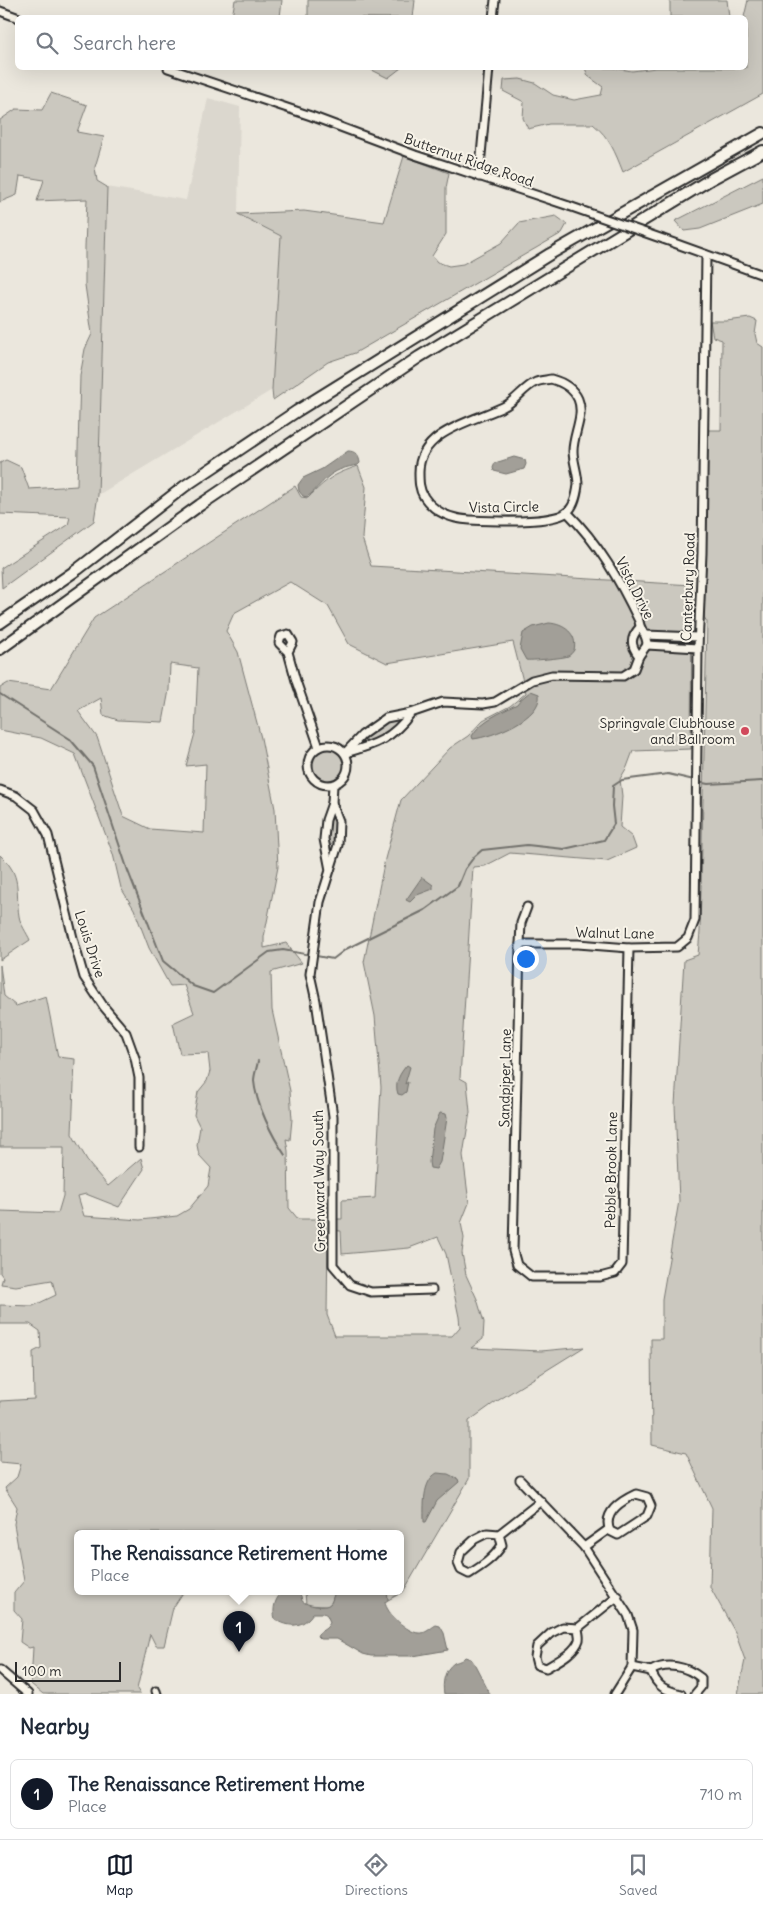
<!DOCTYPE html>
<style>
:root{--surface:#fff;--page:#f2f2f3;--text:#1f2937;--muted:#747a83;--line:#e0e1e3;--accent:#111827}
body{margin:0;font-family:Delius,sans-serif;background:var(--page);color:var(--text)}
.scale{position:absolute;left:15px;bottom:12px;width:106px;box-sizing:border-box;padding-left:5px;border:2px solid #2b2b2b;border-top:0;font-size:14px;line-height:18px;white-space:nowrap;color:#2b2b2b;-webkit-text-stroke:4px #f7f3e8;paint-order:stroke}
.you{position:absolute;left:525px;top:958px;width:18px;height:18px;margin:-12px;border:4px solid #fff;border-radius:50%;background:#1a73e8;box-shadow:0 0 0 8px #1a73e833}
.badge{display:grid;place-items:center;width:32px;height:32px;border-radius:50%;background:var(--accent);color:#fff;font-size:16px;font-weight:700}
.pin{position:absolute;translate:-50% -41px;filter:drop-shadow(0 1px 2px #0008)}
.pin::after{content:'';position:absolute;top:26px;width:18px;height:15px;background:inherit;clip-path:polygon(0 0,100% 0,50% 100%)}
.popup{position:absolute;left:74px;top:1530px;width:330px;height:65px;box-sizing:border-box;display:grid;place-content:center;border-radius:8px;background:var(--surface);filter:drop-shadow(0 1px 4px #0005);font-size:16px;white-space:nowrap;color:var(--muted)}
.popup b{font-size:19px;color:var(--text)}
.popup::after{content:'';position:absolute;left:50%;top:100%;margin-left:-10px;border:10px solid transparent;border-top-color:var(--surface)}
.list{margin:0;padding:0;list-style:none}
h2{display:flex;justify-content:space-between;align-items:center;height:65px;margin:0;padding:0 20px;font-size:21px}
h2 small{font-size:16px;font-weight:400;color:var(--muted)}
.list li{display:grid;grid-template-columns:32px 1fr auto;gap:15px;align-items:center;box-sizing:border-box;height:70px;margin:0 10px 10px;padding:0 10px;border:1px solid var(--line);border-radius:8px}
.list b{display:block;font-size:19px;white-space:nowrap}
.list p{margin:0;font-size:16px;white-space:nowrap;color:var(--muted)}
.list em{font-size:16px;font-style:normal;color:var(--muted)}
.icon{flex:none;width:28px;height:28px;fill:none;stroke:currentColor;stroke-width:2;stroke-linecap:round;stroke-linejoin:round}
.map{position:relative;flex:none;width:763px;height:1694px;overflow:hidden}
.search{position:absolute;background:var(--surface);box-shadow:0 5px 20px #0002;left:15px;right:15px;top:15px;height:55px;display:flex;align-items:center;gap:12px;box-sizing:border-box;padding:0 18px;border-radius:8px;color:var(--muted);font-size:19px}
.sheet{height:145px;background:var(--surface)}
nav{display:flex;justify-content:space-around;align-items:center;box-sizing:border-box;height:70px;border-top:1px solid var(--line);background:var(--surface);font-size:14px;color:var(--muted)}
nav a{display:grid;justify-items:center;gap:2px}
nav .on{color:var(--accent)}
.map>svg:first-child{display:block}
</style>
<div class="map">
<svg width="763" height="1694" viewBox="0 0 763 1694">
<rect width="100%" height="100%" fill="#ebe7dd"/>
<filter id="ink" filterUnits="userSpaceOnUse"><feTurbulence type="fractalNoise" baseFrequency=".02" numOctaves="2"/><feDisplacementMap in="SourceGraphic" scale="10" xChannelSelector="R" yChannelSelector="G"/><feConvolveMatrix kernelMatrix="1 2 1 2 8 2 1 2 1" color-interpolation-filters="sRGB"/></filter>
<g filter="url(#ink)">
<!-- built -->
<path fill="#dbd7ce" d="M208,98L240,107L238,214L281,236L272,390L98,495L107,187L186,200Z"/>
<!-- green -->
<g fill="#cbc8bf" stroke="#7b7a75" fill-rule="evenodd">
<path d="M235,0H282L280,17H232Z"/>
<path d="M308,0H415L413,18L308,17Z"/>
<path d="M670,0H727L729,17H670Z"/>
<path d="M748,0H763V94L623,172C615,152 610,138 593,124H549L528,129L523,118L524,102L503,91L504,80L520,79L535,83L553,95L574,100L601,95L603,87L588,76L585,68H613L632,71L656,68H746V18L744,17Z"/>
<path d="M368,68H401L388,78Z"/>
<path d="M51,93L87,105L77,132L104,137L95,167L97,181L107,187L98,495L94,521L2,588L1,568L68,525L70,517L0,514V463L6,460L21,467L29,489L77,486L80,376L85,349L92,334L85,285V247L87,199L37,201L44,180L20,176L17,195L0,202V120L16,109L42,110Z"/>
<path d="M404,156L449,173L446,188V234L432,256L437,262L449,266L463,264L501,243L519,223L556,216L567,224L562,233L355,353L328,362L273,400L272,390L281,236L238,214L304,211L384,222Z"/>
<path d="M763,176V204L700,229L684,231L675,221Z"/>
<path d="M750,318L757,321L755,334L757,343L763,347V1694H738L745,1660L735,1632L710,1587L712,1508L686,1453L652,1445L651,1339H662V1299L679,1201L675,1105L684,960L698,955L700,932L707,622L704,617L708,430H721L722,340L713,337L710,321H726Z"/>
<path d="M358,466L366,487L362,538L371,566L692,585L691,749L633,751L627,767L620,779L622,796L620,827L632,837L636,848L607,861L510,853L485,866L473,867L460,1078L467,1082L470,1112L463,1155L469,1203L461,1223L464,1238L462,1253L466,1275L477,1299L484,1322L483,1339L471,1348L541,1351L584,1347L494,1403L469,1421V1479L403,1592L388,1600L387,1591H400V1533H78V1591H184L173,1608L164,1646H156L150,1634L137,1689L140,1694H43L31,1684L33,1647L29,1648L20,1642L22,1619L14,1610V1593L24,1581L14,1524L17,1507L5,1488L17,1477L21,1464L0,1462V1401L34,1399L33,1352L41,1348L40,1331L30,1324H0V1305L33,1306L56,1295L52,1280L16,1286L1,1284L3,1277L0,1273V1211L58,1213L63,1196L64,1147H0V965L4,996L16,1006L46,996L58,1057L75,1059L72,1134L90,1165L108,1186L141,1158L144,1169L119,1207L86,1194L78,1196L84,1216L140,1220L177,1216L189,1209L208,1186L211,1168L199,1155L197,1145L200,1127L194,1115L198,1092L207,1081L210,1071L208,1053L180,1054L173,1023L194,1013L184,985L170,986L149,948L134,909L121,888L113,854L75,754L41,738L0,730V688L8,683L51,689L94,618L295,486L301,497L308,498C327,479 332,475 358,466ZM290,582L328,606L349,644L387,663L513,642L526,693L510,706L483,720L468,736L450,748L401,800L385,859L364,962L375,1016L381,1087L375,1198L342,1200V1219H298L289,1208L288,1151L286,1139L290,1140L292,1119L290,1091L272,1010L271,972L302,963L286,943L264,948V937L278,867L275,809L261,738L238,652L226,631L234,613ZM170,664L198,668L195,733L186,766L206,764L204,833L150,829L123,816L97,737L78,711L101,698L103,715L118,720L163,722L169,690ZM328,1230L341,1231L342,1254L409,1248L438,1237L446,1254L459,1317L460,1327L452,1336H335L327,1315Z"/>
<path d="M402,717V720L390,732L370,744L365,741L366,735L386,722Z"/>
<circle cx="328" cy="764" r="16"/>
<path d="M331,811L336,822L335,843L329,846L327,844V829Z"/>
<path d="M0,855C23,876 15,890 19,916C20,924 27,933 30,940L0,960Z"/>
<path d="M305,1591H336L331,1603L327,1606L306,1605Z"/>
</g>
<!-- water -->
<g fill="#a29f98" stroke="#72716c">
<path d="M348,451C355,451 359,455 360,463L358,465C333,469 328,476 311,494L307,497L303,496L299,491L298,485L303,478L322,469Z"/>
<path d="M514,457L525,460L526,464L524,469L506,474L494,471L493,468L495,463Z"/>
<path d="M549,623C564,624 578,634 574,650C572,653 570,655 568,656C564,658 529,661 526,660L520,649L523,633L533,627Z"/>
<path d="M531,691L539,694C543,718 492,737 473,739L472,736C481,720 501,713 517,704L520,700Z"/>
<path d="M422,877L433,885V889L417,895L410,902L406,900Z"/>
<path d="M407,1065L410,1067L405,1084L408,1082L406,1092L402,1095L398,1094C394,1083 400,1073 407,1065Z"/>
<path d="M440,1113L446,1114L447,1118L440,1162L436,1169L430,1168L429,1162L433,1129Z"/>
<path d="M437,1473L448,1474L458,1479L459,1482L437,1501L426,1522H424C424,1507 422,1481 437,1473Z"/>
<path d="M284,1591H297L301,1596L302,1601C306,1605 326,1610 331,1603C333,1600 333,1594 336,1591H387L388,1600L385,1602C386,1613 408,1633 419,1633C426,1634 430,1628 436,1625L440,1626L444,1633L448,1650L413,1656H371L363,1654L337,1639H320L317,1636C319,1630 327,1631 330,1622L327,1615L324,1613H313C303,1628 289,1628 275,1619C272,1609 275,1597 284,1591Z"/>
<path d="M465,1657L471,1659L474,1663L490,1694H444C442,1683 444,1670 454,1663C459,1661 462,1661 465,1657Z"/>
</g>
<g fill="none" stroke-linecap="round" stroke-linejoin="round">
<!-- stream -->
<g stroke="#72716c" stroke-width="2">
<path d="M0,694L70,739L93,766L128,871L163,961L193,986L213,993L269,952L283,950L333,959L346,949L425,910L458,886L465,869L474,857L482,850L527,845L564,849L604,840L614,824L612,806L613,786L622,780L668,774L694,780"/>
<path d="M698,782L708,784L762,781"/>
<path d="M258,1061C257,1068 254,1074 254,1081C256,1104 272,1136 285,1155"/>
</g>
<!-- minor casing -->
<g stroke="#2b2b2b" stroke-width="11">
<g id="minor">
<path d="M0,11L19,18"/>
<path d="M493,18L495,0"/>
<path d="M168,68L311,116L415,155L569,206"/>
<path d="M479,177L489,68"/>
<path d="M663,239L763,275"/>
<path d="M551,379C562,382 573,388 578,399C585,415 573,434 573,451C573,462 578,473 578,485C577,493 574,507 567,512C553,524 489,521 470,520C451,519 435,513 424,497C419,489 419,481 419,472C419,431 474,421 503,407C516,401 524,387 536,382C541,380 547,380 551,379Z"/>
<path d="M567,512C599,544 620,581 639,621C640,631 647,634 647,645"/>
<path d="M645,635L698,637"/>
<path d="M647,645L698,648"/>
<path d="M288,652L279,643L281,636L288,634L293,642L288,652L296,681L319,747"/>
<path d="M639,656C630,645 630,638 640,627"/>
<circle cx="328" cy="765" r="20"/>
<path d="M345,753L362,735L386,718L411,713L443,702L483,704L495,702L532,680L552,675L623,676L634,669L639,656L647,645"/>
<path d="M345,753C375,745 392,739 411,713"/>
<path d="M0,790L16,796L34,810L48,835L74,942L84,977L104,1007L126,1033L135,1058L139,1078V1147"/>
<path d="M332,803L339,821L338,845L320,902L310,974L316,1001L333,1116V1265L350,1285L371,1292L432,1290"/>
<path d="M330,870L324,839L326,820L332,803L333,785"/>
<path d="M527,907L521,923L520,944L513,1251L517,1265L532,1277H600L615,1273L622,1264L629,948"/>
<path d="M520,944H578L629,948L677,947L688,938L695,920L698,648L702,553L706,255"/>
<path d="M520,1480L584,1547L628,1615L633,1630L632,1667L615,1694"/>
<path d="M636,1494L647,1497L651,1506L647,1516L618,1535L610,1531C602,1513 621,1501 636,1494Z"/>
<path d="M499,1534L487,1533L475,1539L461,1552L458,1563L461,1570L469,1574C482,1566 494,1558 502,1545L499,1534L541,1501"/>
<path d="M584,1547L609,1529"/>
<path d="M578,1628C578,1631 580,1636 579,1640C575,1653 556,1662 546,1668L537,1665L535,1657L537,1646L551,1633L563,1627L578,1628L618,1596"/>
<path d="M632,1667L651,1671C667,1662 686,1666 701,1678V1687L695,1694"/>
<path d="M0,1670L28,1694"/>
<path d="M651,1671C657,1687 665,1690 681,1694"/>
<path d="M156,1691L157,1694"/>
</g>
</g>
<!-- highway casing -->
<g stroke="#2b2b2b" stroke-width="14">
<g id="highway">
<path d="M0,623L78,569L185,486L297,411L550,254L763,133"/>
<path d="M0,649L200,505L419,357L711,179L763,151"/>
</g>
</g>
<!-- minor -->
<use href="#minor" stroke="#f7f3e8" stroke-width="7"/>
<!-- highway -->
<use href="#highway" stroke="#f7f3e8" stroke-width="10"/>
<!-- minor-bridge casing -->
<g stroke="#2b2b2b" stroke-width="11" stroke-linecap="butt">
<path id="minor-bridge" d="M569,206L663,239"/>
</g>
<!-- minor-bridge -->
<use href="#minor-bridge" stroke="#f7f3e8" stroke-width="7"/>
</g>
</g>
<!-- markers -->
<circle fill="#d1495b" stroke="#f7f3e8" stroke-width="2" cx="745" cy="731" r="5"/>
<g text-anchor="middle" stroke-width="4" stroke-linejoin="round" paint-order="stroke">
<!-- street labels -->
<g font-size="14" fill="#2b2b2b" stroke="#f7f3e8">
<text transform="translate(469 160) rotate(19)" y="5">Butternut Ridge Road</text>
<text transform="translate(504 507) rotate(-1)" y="5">Vista Circle</text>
<text transform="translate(688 587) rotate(-88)" y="5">Canterbury Road</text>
<text transform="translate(635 588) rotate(63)" y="5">Vista Drive</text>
<text transform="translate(615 933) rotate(1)" y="5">Walnut Lane</text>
<text transform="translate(90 944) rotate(72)" y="5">Louis Drive</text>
<text transform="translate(505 1078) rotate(-89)" y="5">Sandpiper Lane</text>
<text transform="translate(611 1170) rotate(-89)" y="5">Pebble Brook Lane</text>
<text transform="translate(319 1181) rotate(-91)" y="5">Greenward Way South</text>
</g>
<!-- poi labels -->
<g font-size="14" fill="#2b2b2b" stroke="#f7f3e8" text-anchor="end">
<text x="735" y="728">Springvale Clubhouse<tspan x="735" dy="16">and Ballroom</tspan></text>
</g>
</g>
</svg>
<div class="scale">100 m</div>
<div class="you"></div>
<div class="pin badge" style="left:239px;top:1652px">1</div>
<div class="popup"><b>The Renaissance Retirement Home</b>Place</div>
<div class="search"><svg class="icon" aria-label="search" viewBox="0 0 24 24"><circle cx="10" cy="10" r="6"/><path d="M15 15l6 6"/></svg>Search here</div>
</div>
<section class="sheet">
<h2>Nearby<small></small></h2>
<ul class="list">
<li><span class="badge">1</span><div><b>The Renaissance Retirement Home</b><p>Place</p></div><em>710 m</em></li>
</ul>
</section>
<nav>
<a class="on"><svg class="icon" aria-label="map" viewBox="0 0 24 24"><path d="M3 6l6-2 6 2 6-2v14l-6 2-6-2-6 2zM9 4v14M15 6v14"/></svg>Map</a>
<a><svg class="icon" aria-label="directions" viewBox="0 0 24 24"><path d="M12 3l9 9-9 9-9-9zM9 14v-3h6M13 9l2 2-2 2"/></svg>Directions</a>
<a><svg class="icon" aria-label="saved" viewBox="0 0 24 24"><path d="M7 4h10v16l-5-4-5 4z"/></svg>Saved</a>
</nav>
